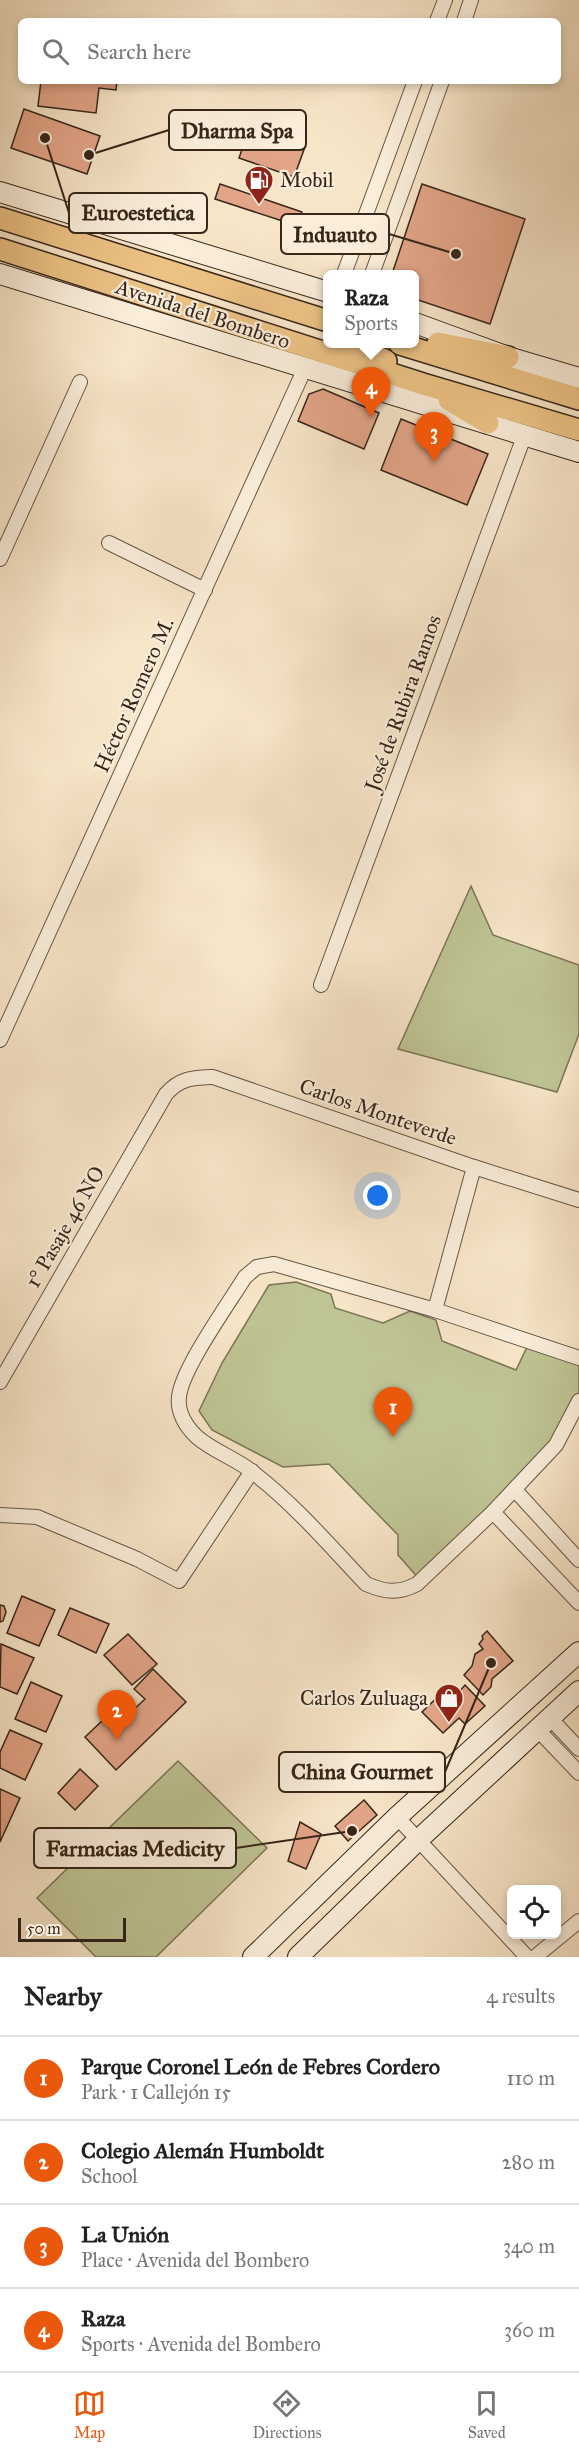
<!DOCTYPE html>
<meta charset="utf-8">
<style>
:root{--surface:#fff;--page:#f2f2f2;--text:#222;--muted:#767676;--line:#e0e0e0;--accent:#ea580c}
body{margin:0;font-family:"IM FELL Great Primer",serif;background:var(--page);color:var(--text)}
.controls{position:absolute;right:18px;bottom:18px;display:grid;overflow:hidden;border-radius:9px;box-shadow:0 3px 9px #0003}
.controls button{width:54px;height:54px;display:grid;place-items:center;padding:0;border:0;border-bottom:2px solid var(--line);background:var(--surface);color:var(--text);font:30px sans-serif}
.scale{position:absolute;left:18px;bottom:15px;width:108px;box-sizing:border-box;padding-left:6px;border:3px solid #37261a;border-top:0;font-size:16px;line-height:21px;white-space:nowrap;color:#37261a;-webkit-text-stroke:4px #faeedb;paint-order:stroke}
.you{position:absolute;left:378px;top:1196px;width:21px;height:21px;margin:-15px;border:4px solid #fff;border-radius:50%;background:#1a73e8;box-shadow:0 0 0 9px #1a73e833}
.badge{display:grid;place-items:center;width:39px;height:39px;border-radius:50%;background:var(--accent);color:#fff;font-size:20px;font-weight:700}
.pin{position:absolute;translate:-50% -50px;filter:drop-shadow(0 2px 3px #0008)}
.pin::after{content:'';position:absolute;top:32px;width:21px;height:18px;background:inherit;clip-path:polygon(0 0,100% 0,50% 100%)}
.popup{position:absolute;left:323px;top:270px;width:96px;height:78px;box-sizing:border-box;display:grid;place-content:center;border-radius:9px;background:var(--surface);filter:drop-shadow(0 2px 4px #0005);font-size:20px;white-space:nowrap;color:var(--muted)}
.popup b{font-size:22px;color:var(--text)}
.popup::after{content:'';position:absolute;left:50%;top:100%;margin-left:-12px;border:12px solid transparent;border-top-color:var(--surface)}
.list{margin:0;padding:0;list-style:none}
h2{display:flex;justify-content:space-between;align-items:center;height:78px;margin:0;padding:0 24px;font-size:26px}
h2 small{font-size:20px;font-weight:400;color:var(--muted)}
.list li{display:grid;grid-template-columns:39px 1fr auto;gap:18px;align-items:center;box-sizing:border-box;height:84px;padding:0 24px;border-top:2px solid var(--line)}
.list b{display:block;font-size:22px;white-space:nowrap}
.list p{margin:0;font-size:20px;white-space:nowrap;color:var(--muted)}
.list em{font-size:20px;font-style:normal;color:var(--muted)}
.icon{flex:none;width:33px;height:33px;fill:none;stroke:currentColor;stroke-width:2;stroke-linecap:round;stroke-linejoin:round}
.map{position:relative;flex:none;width:579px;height:1957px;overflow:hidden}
.search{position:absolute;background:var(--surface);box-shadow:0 3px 9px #0003;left:18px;right:18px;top:18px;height:66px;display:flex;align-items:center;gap:15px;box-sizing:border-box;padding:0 21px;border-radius:9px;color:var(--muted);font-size:22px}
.sheet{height:414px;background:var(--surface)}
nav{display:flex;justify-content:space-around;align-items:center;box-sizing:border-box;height:84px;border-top:2px solid var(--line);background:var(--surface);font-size:16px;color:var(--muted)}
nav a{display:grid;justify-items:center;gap:3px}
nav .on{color:var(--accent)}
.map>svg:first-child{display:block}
</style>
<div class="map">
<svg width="579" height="1957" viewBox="0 0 579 1957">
<rect width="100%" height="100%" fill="#f7e5c8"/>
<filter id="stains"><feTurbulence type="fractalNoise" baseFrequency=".00333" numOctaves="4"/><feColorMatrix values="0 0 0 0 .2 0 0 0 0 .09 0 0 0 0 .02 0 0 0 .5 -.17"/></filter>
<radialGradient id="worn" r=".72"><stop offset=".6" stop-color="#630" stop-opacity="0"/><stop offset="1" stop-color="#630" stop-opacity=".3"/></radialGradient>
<!-- green -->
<g fill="#bfc494" stroke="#7b7557" stroke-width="1.5">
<path d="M471,886L493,935L579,965V1034L557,1092L398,1049Z"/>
<path d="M296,1282L331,1294L335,1308L383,1323L410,1311L436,1320L442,1341L516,1370L530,1341L579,1358V1401L556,1445L420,1580L398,1555V1535L329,1464L283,1467L212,1430L199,1411L222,1363L269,1285Z"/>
<path d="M178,1761L267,1848L156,1957H96L37,1898Z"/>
</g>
<!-- building -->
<g fill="#e3a588" stroke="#37261a" stroke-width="1.5">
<path d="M41,81H117L116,90L99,88L96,113L38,106Z"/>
<path d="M24,109L100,136L87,174L11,148Z"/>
<path d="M250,127L305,147L294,177L239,158Z"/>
<path d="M220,184L302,212L298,226L215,199Z"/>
<path d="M422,184L525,219L490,324L415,299V274H392Z"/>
<path d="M323,389L379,413L364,449L298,421L309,394Z"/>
<path d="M401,419L488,454L467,505L381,470Z"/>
<path d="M22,1596L55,1610L39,1646L7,1633Z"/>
<path d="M0,1605L4,1606L6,1612L3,1621L0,1622Z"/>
<path d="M70,1608L109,1624L96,1653L58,1635Z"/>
<path d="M487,1631L513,1661L492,1679L491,1687L483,1695L464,1675L472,1666L475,1654L483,1649L479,1644L483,1639L482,1636Z"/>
<path d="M128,1634L157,1664L132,1685L104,1655Z"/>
<path d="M1,1644L34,1658L17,1694L0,1687Z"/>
<path d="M153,1669L186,1702L116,1770L85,1737L104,1719L113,1729L145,1699L134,1689Z"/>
<path d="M31,1682L62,1696L46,1732L15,1719Z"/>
<path d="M465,1685L485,1706L465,1724L459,1718L443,1733L422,1712L445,1690L447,1693L454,1687L459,1692Z"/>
<path d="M10,1730L42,1744L25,1780L0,1768V1752Z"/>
<path d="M80,1769L98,1786L75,1810L58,1793Z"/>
<path d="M0,1789L20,1798L0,1842Z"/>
<path d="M364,1800L377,1815L348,1841L335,1826Z"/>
<path d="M300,1822L321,1834L306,1869L288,1861Z"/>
</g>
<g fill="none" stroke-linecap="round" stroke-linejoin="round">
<!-- street casing -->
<g stroke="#675646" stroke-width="16">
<g id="street">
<path d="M437,21L445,0"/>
<path d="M464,21L471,0"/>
<path d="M344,274L415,81"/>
<path d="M372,274L442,81"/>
<path d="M109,543L205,590"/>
<path d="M0,559L80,382"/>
<path d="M321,985L525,434"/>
<path d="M0,1040L305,368"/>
<path d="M435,1310L474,1167"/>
<path d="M579,1358L435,1310L274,1264L257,1267L245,1277C229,1303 181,1370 179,1397C177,1412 186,1427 197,1437C214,1452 238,1459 255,1474C296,1506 330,1546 366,1584C385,1592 398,1594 417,1584L493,1512L556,1445L579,1401"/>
<path d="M0,1382L166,1094C180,1078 192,1078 213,1077L474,1167L579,1200"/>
<path d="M515,1490L579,1560"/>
<path d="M493,1512L579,1603"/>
<path d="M0,1515L37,1517L137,1559L179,1581L252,1471"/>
<path d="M550,1718L579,1749"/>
<path d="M537,1729L579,1773"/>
<path d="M397,1817L527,1957"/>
<path d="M535,1957L579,1921"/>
</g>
</g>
<!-- secondary casing -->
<g stroke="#37261a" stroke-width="22">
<g id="secondary">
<path d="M0,192L328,292"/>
<path d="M0,274L579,452"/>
<path d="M415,323L508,357L579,378"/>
<path d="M253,1957L397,1817L579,1652"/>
<path d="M298,1957L418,1840L579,1691"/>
</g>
</g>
<!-- primary casing -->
<g stroke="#37261a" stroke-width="24">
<g id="primary">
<path d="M0,218L328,321"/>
<path d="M0,249L423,384L579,430"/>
<path d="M438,343L508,357"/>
<path d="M352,344L386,361"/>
<path d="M400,344L579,399"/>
<path d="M449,400L488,423"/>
</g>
</g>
<!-- street -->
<use href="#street" stroke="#faeedb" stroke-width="14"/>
<!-- secondary -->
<use href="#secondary" stroke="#faeedb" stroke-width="20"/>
<!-- primary -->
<use href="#primary" stroke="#ecc284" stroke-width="21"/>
</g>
<!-- icons -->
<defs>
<g id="fuel-pin" transform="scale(1.5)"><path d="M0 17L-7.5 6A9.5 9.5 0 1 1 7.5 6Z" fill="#8f2418" stroke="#faeedb"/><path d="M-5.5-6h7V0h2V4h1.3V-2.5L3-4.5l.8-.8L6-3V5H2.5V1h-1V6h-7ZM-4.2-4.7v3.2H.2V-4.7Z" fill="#fff"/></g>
<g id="shop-pin" transform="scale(1.5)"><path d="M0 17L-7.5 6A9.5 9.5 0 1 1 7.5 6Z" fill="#8f2418" stroke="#faeedb"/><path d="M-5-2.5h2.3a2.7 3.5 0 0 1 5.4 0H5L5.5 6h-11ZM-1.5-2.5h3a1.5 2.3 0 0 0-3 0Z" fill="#fff"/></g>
</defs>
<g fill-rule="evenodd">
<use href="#fuel-pin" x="259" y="180"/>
<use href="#shop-pin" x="449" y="1698"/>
</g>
<g text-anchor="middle" stroke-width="4.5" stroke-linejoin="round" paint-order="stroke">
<!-- poi labels -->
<g font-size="21" fill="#37261a" stroke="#faeedb" text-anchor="start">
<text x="280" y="187">Mobil</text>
<text x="428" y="1705" text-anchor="end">Carlos Zuluaga</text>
</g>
<!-- street labels -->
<g font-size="21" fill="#37261a" stroke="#faeedb">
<text transform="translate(203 314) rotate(18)" y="7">Avenida del Bombero</text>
<text transform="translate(134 695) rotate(-66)" y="7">Héctor Romero M.</text>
<text transform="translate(403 703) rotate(-70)" y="7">José de Rubira Ramos</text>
<text transform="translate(378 1112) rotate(19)" y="7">Carlos Monteverde</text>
<text transform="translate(65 1227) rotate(-60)" y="7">1° Pasaje 46 NO</text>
</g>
</g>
<!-- callouts -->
<path fill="none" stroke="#37261a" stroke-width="2" d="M89 155L169 130M45 138L69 213M456 254L389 234M491 1663L445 1772M352 1831L236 1848"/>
<g fill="#37261a" stroke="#faeedb" stroke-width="2">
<circle cx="89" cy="155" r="6"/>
<circle cx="45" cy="138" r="6"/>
<circle cx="456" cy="254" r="6"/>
<circle cx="491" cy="1663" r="6"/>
<circle cx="352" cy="1831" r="6"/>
</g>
<g fill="#faeedb" stroke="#37261a" stroke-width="2">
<rect x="169" y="110" width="137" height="40" rx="6"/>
<rect x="69" y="193" width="138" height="40" rx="6"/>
<rect x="281" y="214" width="108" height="40" rx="6"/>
<rect x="279" y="1752" width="166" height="40" rx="6"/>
<rect x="34" y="1828" width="202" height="40" rx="6"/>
</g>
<g font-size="22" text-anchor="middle" font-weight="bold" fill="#37261a">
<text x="237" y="138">Dharma Spa</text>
<text x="138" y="220">Euroestetica</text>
<text x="335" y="242">Induauto</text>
<text x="362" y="1779">China Gourmet</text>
<text x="135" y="1856">Farmacias Medicity</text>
</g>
<rect width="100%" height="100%" filter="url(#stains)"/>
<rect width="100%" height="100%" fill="url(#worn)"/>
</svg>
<div class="controls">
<button><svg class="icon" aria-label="locate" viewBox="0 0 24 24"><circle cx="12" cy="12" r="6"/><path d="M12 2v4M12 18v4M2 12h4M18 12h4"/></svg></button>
</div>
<div class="scale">50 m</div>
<div class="you"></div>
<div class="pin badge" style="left:393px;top:1437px">1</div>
<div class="pin badge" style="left:117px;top:1740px">2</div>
<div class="pin badge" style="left:434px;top:462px">3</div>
<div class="pin badge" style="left:371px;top:417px">4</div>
<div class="popup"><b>Raza</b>Sports</div>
<div class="search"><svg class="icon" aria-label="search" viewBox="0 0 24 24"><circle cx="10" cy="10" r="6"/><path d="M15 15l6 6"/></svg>Search here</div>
</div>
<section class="sheet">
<h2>Nearby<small>4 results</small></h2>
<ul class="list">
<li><span class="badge">1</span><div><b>Parque Coronel León de Febres Cordero</b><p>Park · 1 Callejón 15</p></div><em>110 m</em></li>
<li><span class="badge">2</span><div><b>Colegio Alemán Humboldt</b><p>School</p></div><em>280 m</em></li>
<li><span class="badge">3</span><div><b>La Unión</b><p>Place · Avenida del Bombero</p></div><em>340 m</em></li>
<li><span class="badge">4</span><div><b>Raza</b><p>Sports · Avenida del Bombero</p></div><em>360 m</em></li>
</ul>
</section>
<nav>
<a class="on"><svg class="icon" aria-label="map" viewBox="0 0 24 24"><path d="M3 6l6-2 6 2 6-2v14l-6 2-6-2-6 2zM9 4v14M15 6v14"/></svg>Map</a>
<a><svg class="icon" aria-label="directions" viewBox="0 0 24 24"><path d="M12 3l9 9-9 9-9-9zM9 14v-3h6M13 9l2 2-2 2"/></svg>Directions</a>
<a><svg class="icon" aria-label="saved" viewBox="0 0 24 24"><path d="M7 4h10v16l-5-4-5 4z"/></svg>Saved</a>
</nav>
